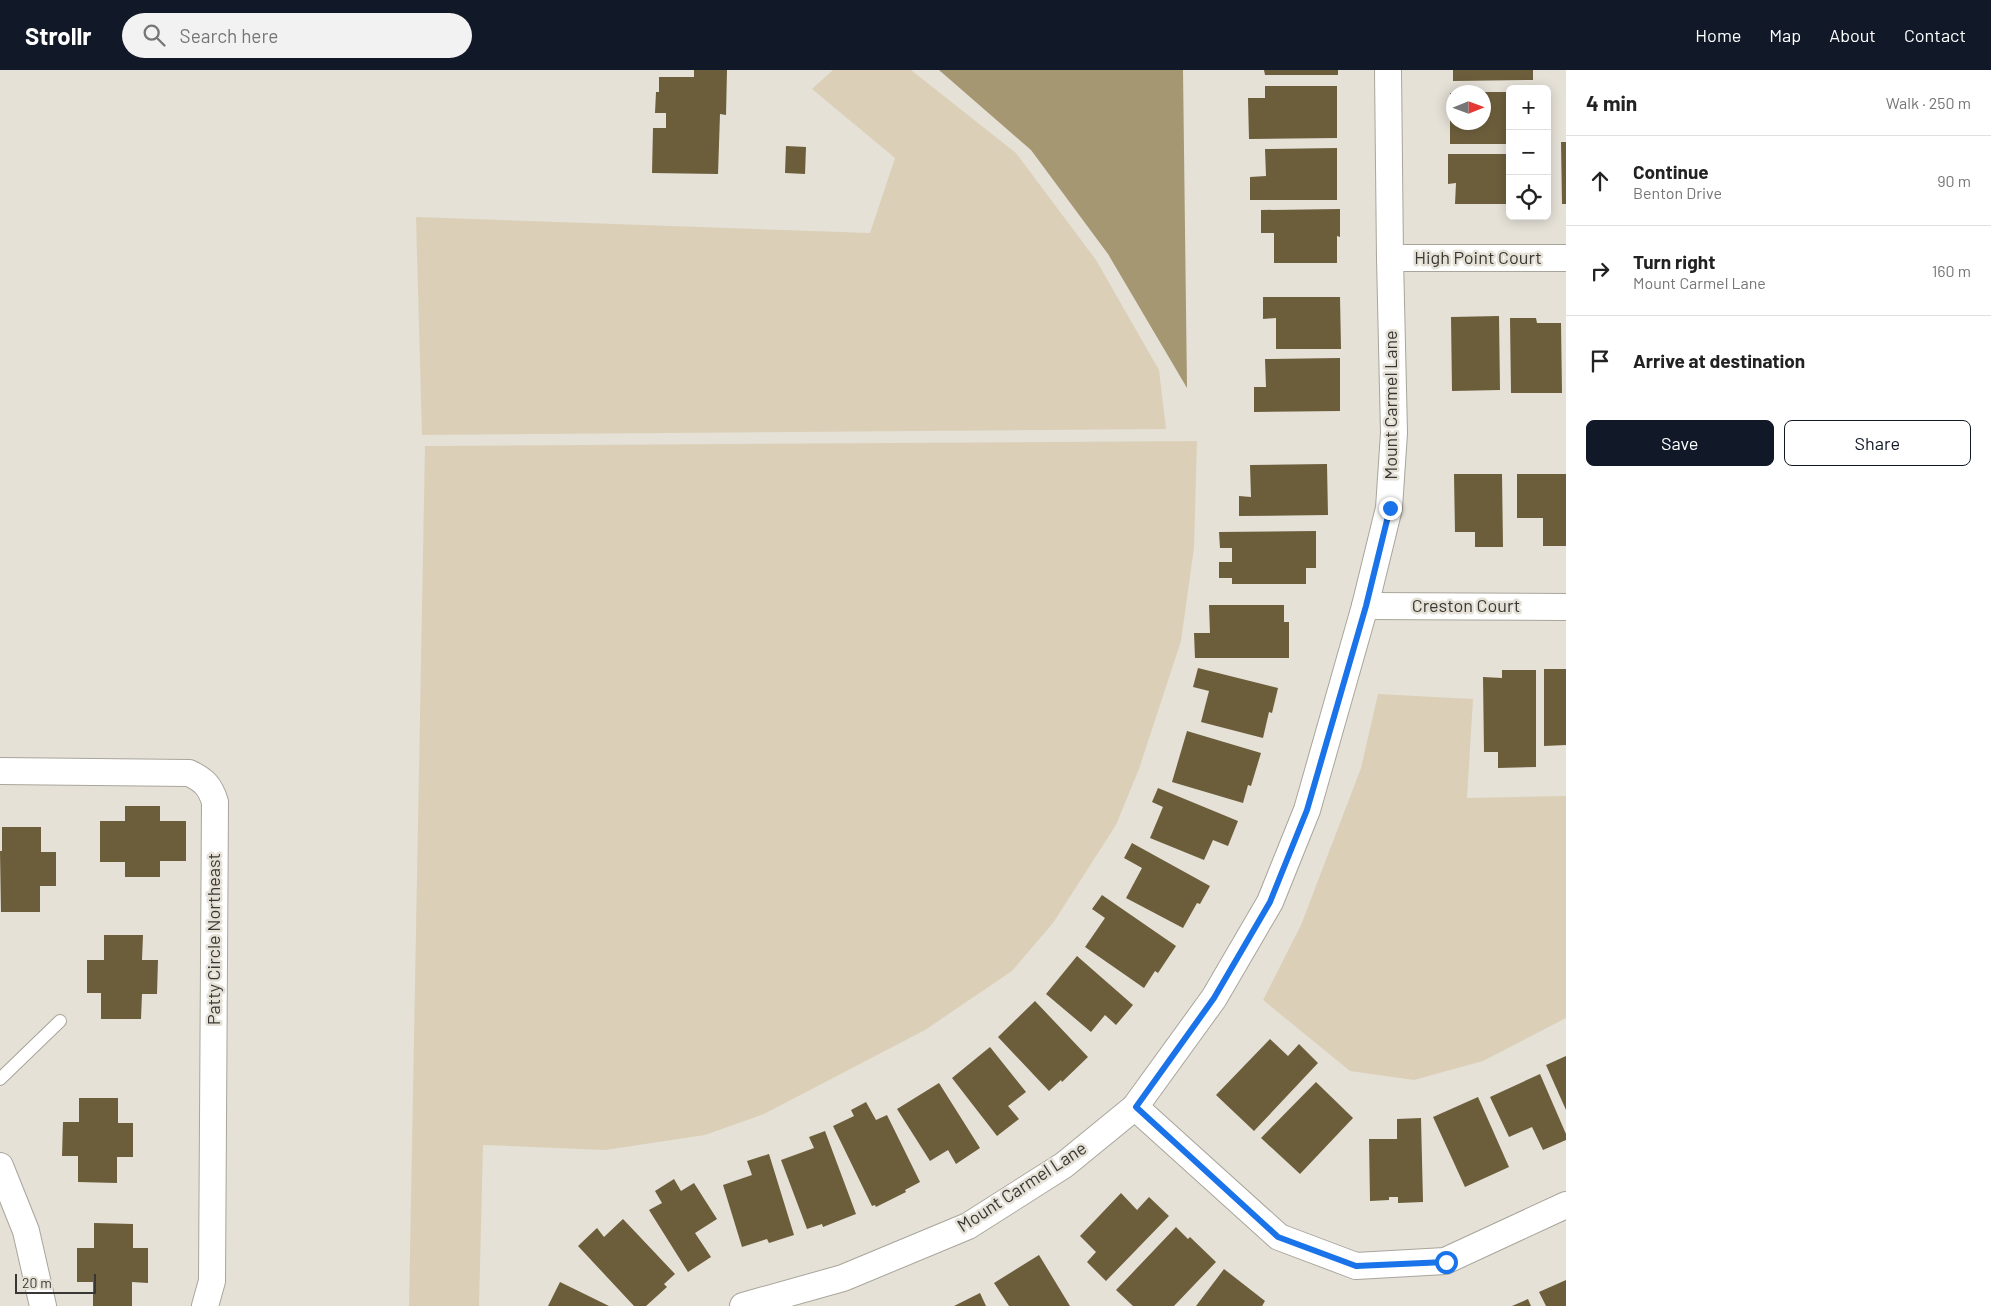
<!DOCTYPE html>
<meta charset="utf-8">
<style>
:root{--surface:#fff;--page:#f2f2f2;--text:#222;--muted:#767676;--line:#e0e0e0;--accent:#111827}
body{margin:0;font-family:Barlow,sans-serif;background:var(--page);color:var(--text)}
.controls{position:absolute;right:15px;top:15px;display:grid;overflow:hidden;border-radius:8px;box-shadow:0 2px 12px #0003}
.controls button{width:45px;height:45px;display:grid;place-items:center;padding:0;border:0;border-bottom:1px solid var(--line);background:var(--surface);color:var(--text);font:25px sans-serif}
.compass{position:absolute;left:1446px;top:15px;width:45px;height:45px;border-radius:50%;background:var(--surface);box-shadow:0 2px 12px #0003;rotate:89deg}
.scale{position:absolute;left:15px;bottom:12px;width:81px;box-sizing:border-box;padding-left:5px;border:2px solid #393733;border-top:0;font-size:14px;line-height:18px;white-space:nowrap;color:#393733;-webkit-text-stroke:4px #e5e1d7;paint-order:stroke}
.stop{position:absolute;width:15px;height:15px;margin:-11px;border:4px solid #1a73e8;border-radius:50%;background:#fff}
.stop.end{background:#1a73e8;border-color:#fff;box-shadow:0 1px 5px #0008}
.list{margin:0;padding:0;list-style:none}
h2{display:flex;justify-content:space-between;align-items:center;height:65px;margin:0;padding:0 20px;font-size:21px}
h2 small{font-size:16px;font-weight:400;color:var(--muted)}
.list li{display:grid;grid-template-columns:32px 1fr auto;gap:15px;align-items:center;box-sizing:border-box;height:90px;padding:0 20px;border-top:1px solid var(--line)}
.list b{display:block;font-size:19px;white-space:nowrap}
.list p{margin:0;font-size:16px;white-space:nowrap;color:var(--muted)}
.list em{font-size:16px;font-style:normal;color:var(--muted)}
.actions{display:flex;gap:10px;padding:15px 20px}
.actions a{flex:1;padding:11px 0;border:1px solid var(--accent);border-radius:8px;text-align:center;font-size:18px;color:var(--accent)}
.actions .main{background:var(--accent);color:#fff}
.icon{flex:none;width:28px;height:28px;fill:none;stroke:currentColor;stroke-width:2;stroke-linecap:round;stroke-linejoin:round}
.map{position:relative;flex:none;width:1566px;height:1236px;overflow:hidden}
header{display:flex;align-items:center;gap:30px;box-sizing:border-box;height:70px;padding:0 25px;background:var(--accent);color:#fff}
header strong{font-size:24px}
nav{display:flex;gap:28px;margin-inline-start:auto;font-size:18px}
.search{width:350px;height:45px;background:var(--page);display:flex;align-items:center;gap:12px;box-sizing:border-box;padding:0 18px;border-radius:28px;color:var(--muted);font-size:19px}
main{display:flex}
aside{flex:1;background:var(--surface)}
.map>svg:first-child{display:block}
</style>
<header>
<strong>Strollr</strong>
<div class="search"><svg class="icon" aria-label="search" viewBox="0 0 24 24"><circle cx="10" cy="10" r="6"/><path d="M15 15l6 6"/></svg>Search here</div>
<nav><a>Home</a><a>Map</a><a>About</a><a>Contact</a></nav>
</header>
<main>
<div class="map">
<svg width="1566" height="1236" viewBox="0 0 1566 1236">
<rect width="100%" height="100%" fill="#e5e1d7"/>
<!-- green -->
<g fill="#dbd0b7">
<path d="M833,0H911L1016,83L1096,190L1159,300L1166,359L422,365L416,147L870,163L895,88L812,19Z"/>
<path d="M1197,371L1194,478L1181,571L1139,699L1116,755L1053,853L1012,901L925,960L764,1044L705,1065L605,1080L483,1075L479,1236H409L425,376Z"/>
<path d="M1378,624L1473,629L1467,728L1566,726V948L1483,991L1414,1010L1350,1001L1263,930L1301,855L1361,698Z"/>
</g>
<!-- water -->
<path fill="#a69773" d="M939,0H1183L1187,318L1108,184L1031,80Z"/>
<!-- building -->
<g fill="#6c5e3b">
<path d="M694,0H727L726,45L720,44L718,104L652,103L653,58H666V43H655L656,22H659V7H694Z"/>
<path d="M1264,0H1338V5H1265Z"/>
<path d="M1453,0H1533V10L1453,11Z"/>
<path d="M1265,16H1337V68L1249,69L1248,28H1265Z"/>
<path d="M1484,22H1510V74H1450V23H1454V52H1484Z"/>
<path d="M1561,72H1566V134H1562Z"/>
<path d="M786,76L806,77L805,104L785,103Z"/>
<path d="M1337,78V130H1250V107L1266,106L1265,79Z"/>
<path d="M1448,84H1510V134H1455L1456,113L1448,114Z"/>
<path d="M1340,139V167L1337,166V193H1274V163H1261V140Z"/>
<path d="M1263,227H1340L1341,279H1276V248L1263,249Z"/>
<path d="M1499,246L1500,320L1452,321L1451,247Z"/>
<path d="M1510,248H1536L1537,253H1561L1562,323H1511Z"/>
<path d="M1340,288V341L1254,342V317H1266L1265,289Z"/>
<path d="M1327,394L1328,445L1239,446V426L1251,427L1250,395Z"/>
<path d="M1454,404H1502L1503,477H1475V462H1455Z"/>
<path d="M1517,404H1566V476H1543V448H1517Z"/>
<path d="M1316,461V498H1306V514H1232V508H1219V492H1232V478H1220L1219,462Z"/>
<path d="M1209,535H1284V552H1289V588H1195L1194,563H1210Z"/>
<path d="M1198,598L1278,618L1272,643L1269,642L1263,668L1201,652L1209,621L1193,617Z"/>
<path d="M1544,599H1566V675L1544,676Z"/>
<path d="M1502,600H1536V697L1498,698V682H1484L1483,607L1502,608Z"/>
<path d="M1187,661L1261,683L1251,716L1248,715L1243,733L1172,712Z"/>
<path d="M1158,718L1238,751L1228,776L1213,770L1204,790L1150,768L1163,737L1152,732Z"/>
<path d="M125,736H160V751H186V791H160V807H125V792H100V751H125Z"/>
<path d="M2,757H41V782H56V816H40V842H1L0,781H2Z"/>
<path d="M1132,773L1210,816L1200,834L1197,833L1183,858L1126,828L1142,798L1124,788Z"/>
<path d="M1102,825L1176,876L1158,903L1155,901L1144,918L1085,877L1105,848L1092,839Z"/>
<path d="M104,865H143L142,890H158L157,924H142L141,949H101V923H87V890H104Z"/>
<path d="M1077,886L1133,935L1116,955L1105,945L1091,962L1046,924Z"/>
<path d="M1035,931L1088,987L1062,1012L1061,1010L1049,1021L998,967Z"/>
<path d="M1270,969L1288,986L1299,974L1318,993L1254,1061L1216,1025Z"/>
<path d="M990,977L1026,1022L1008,1036L1019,1049L997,1066L952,1008Z"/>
<path d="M1566,986V1040L1546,995Z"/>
<path d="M1540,1004L1566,1064V1070L1543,1080L1532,1057L1509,1067L1490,1027Z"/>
<path d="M1316,1012L1353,1048L1300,1104L1261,1068Z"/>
<path d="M939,1013L980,1078L956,1094L948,1080L930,1091L897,1039Z"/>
<path d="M1478,1027L1509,1097L1465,1117L1433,1047Z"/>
<path d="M79,1028H118V1053H133V1087H117V1113L78,1112V1086H62L63,1052H79Z"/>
<path d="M866,1032L876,1050L887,1045L920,1112L905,1120L906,1122L876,1137L875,1135L872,1136L833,1056L854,1046L851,1040Z"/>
<path d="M1421,1048L1423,1132L1398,1133V1127H1389V1130L1370,1131L1369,1069H1397V1049Z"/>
<path d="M825,1061L856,1144L823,1157L822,1154L807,1159L781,1090L814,1078L809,1067Z"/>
<path d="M769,1084L794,1165L769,1173L767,1169L742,1177L723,1115L752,1105L747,1091Z"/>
<path d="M674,1109L681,1121L694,1113L717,1149L695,1163L711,1187L688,1202L649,1140L662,1133L655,1121Z"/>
<path d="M1121,1123L1137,1140L1149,1127L1169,1146L1106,1211L1087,1192L1096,1182L1080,1166Z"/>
<path d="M623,1149L675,1204L664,1214L667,1217L646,1236H634L578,1176L597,1158L604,1167Z"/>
<path d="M94,1153L133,1154V1178H148V1213L132,1212V1236H93V1212H77V1178H94Z"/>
<path d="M1176,1157L1188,1169L1190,1167L1216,1192L1174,1236H1133L1116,1220Z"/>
<path d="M1039,1185L1070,1236H1009L994,1213Z"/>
<path d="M1224,1199L1265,1231L1262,1236H1196Z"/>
<path d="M1566,1210V1236H1546L1539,1222Z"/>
<path d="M560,1212L609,1236H548Z"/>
<path d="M980,1223L986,1236H954Z"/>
<path d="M1528,1229L1531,1236H1512Z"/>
</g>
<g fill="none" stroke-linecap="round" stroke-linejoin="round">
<!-- lane casing -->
<g stroke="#a9a59b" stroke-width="14">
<path id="lane" d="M0,1009L60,951"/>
</g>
<!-- street casing -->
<g stroke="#a9a59b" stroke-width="28">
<g id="street">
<path d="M1390,188H1566"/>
<path d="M1365,536L1566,537"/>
<path d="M0,701L189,703C204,710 210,716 215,732L212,1211L205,1236"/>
<path d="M1135,1037L1279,1167L1356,1196L1445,1191L1566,1135"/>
<path d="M0,1096L26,1161L43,1236"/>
<path d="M743,1236L843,1208L968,1156L1064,1095L1135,1037L1214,928L1270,832L1307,740L1365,536L1389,438L1394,363L1390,188L1388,0"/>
</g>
</g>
<!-- lane -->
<use href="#lane" stroke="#fff" stroke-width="12"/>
<!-- street -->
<use href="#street" stroke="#fff" stroke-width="26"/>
</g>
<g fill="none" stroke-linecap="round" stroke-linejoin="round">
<!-- route -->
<path stroke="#1a73e8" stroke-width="6" d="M1390,438L1366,536L1307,740L1270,832L1214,928L1136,1037L1278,1167L1356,1196L1446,1192"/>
</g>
<g text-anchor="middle" stroke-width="5" stroke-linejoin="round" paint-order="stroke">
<!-- street labels -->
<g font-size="18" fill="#393733" stroke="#e5e1d7">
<text x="1478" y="194">High Point Court</text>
<text transform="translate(1391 335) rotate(-90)" y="6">Mount Carmel Lane</text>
<text x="1466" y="542">Creston Court</text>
<text transform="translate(214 869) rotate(-90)" y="6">Patty Circle Northeast</text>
<text transform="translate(1022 1117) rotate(-33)" y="6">Mount Carmel Lane</text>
</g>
</g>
</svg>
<div class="controls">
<button>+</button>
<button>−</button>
<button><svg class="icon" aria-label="locate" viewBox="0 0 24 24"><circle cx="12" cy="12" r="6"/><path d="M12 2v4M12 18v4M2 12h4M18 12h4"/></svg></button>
</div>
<svg class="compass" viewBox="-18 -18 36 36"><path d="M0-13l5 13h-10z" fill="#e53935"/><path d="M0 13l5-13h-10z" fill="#767676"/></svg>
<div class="scale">20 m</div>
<div class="stop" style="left:1446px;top:1192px"></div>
<div class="stop end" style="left:1390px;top:438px"></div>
</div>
<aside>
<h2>4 min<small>Walk · 250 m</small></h2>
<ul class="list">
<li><svg class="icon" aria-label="ahead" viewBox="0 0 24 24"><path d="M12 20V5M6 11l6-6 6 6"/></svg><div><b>Continue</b><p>Benton Drive</p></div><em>90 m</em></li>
<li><svg class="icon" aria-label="right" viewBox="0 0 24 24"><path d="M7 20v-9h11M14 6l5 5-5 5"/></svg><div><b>Turn right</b><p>Mount Carmel Lane</p></div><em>160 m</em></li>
<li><svg class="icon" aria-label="arrive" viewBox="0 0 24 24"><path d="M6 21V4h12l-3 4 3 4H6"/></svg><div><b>Arrive at destination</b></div></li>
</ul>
<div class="actions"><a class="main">Save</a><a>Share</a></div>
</aside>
</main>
